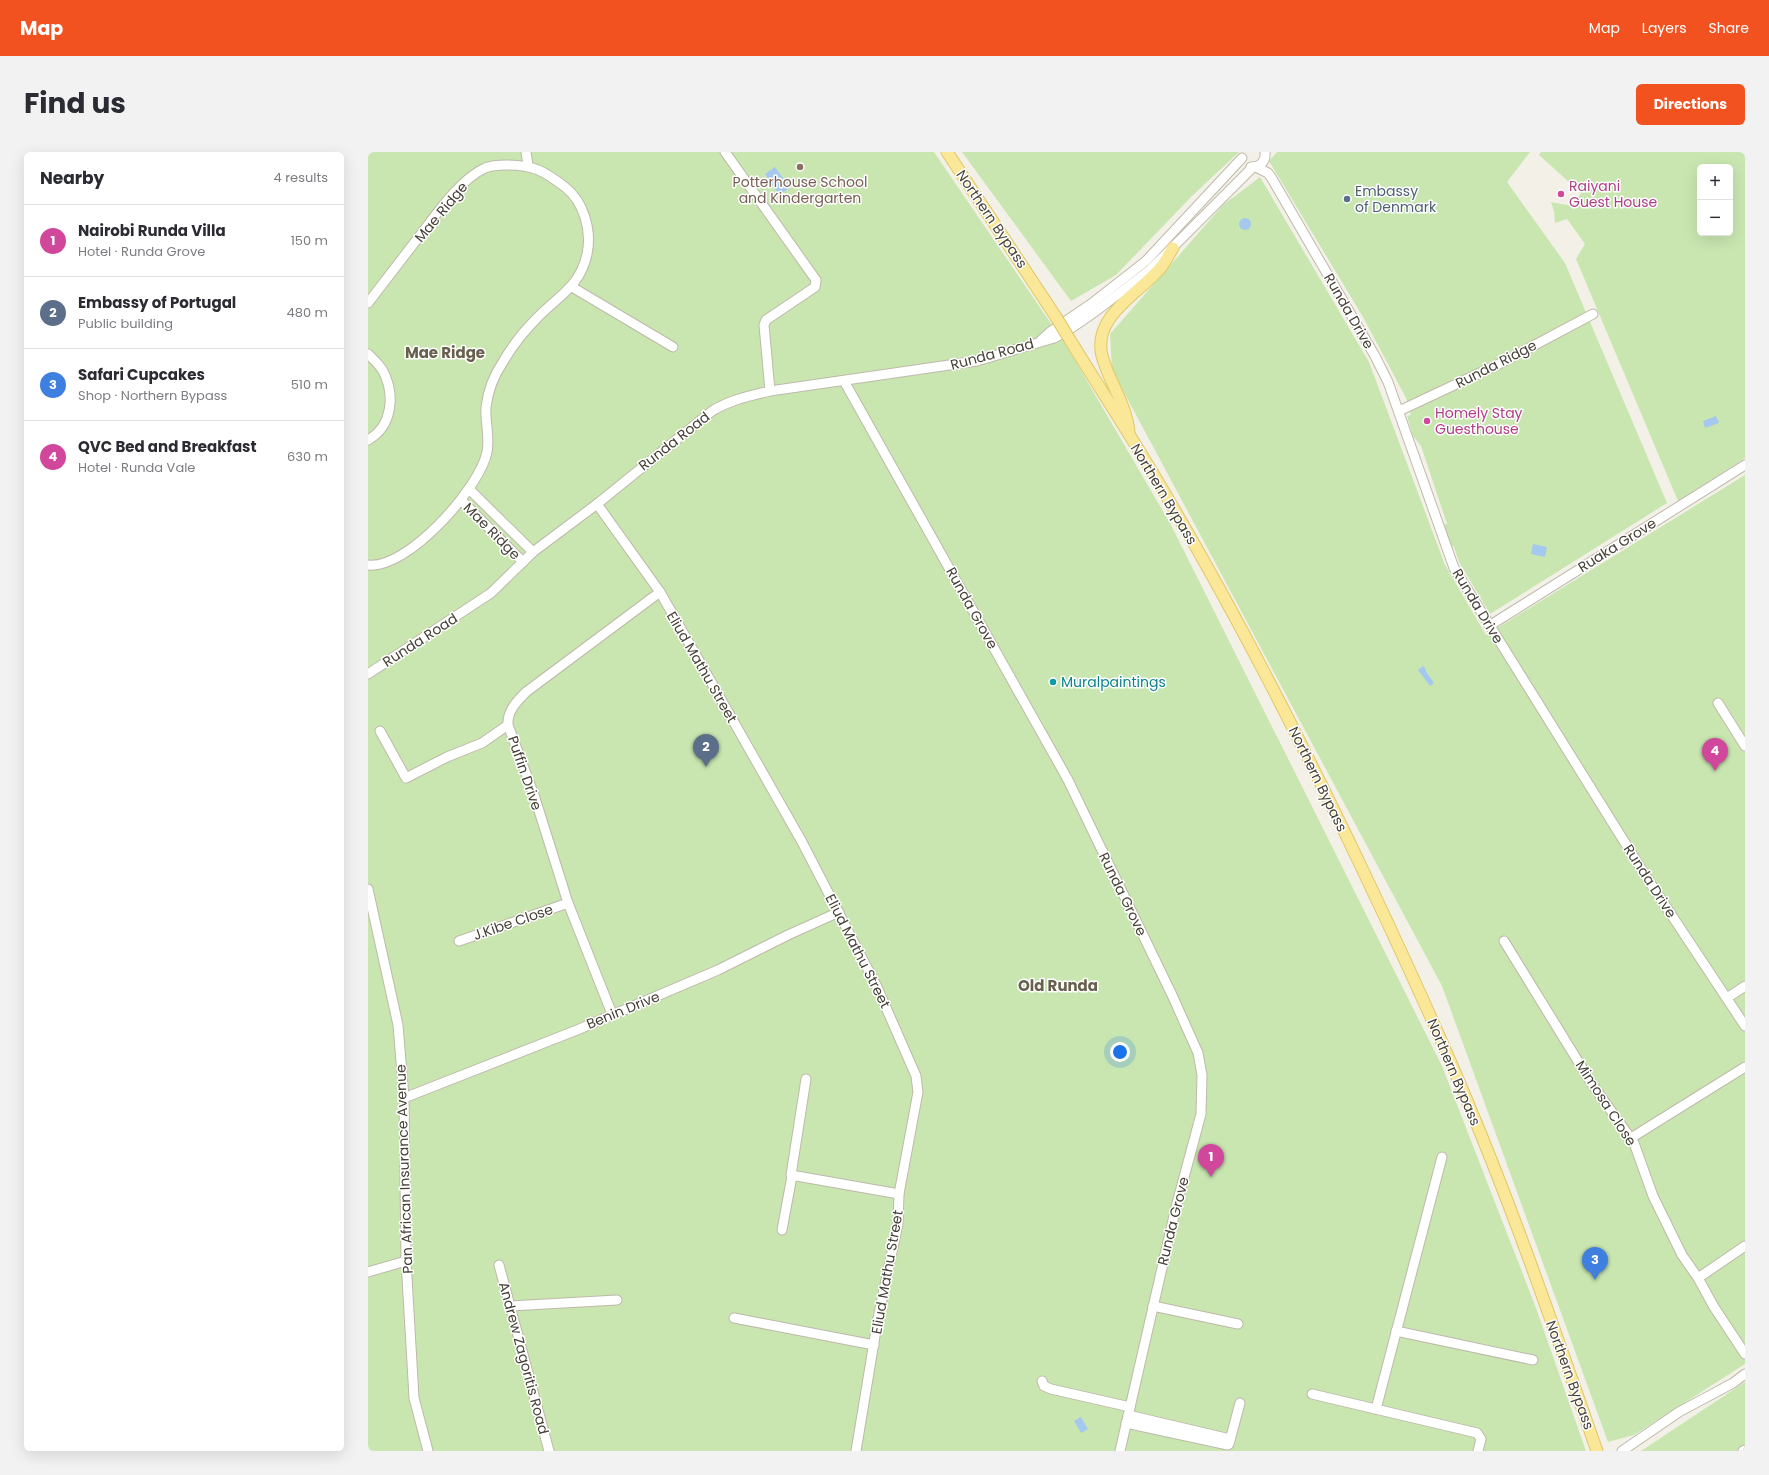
<!DOCTYPE html>
<meta charset="utf-8">
<style>
:root{--surface:#fff;--page:#f2f2f3;--text:#2b2b33;--muted:#7c7c81;--line:#e1e1e2;--accent:#f2521f}
body{margin:0;font-family:Poppins,sans-serif;background:var(--page);color:var(--text)}
.controls{position:absolute;right:12px;top:12px;display:grid;overflow:hidden;border-radius:6px;box-shadow:0 4px 16px #0002}
.controls button{width:36px;height:36px;display:grid;place-items:center;padding:0;border:0;border-bottom:1px solid var(--line);background:var(--surface);color:var(--text);font:20px sans-serif}
.you{position:absolute;left:752px;top:900px;width:14px;height:14px;margin:-10px;border:3px solid #fff;border-radius:50%;background:#1a73e8;box-shadow:0 0 0 6px #1a73e833}
.badge{display:grid;place-items:center;width:26px;height:26px;border-radius:50%;background:var(--accent);color:#fff;font-size:13px;font-weight:700}
.pin{position:absolute;translate:-50% -33px;filter:drop-shadow(0 1px 2px #0008)}
.pin::after{content:'';position:absolute;top:21px;width:14px;height:12px;background:inherit;clip-path:polygon(0 0,100% 0,50% 100%)}
.list{margin:0;padding:0;list-style:none}
h2{display:flex;justify-content:space-between;align-items:center;height:52px;margin:0;padding:0 16px;font-size:17px}
h2 small{font-size:13px;font-weight:400;color:var(--muted)}
.list li{display:grid;grid-template-columns:26px 1fr auto;gap:12px;align-items:center;box-sizing:border-box;height:72px;padding:0 16px;border-top:1px solid var(--line)}
.list b{display:block;font-size:15px;white-space:nowrap}
.list p{margin:0;font-size:13px;white-space:nowrap;color:var(--muted)}
.list em{font-size:13px;font-style:normal;color:var(--muted)}
.map{position:relative;flex:none;width:1377px;height:1299px;overflow:hidden;border-radius:6px}
header{display:flex;align-items:center;gap:24px;box-sizing:border-box;height:56px;padding:0 20px;background:var(--accent);color:#fff}
header strong{font-size:19px}
nav{display:flex;gap:22px;margin-inline-start:auto;font-size:14px}
.intro{display:flex;align-items:center;justify-content:space-between;box-sizing:border-box;height:96px;padding:0 24px}
h1{margin:0;font-size:28px}
.button{padding:10px 18px;border-radius:6px;background:var(--accent);color:#fff;font-size:14px;font-weight:700}
main{display:flex;gap:24px;padding:0 24px}
aside{flex:1;background:var(--surface);border-radius:6px;box-shadow:0 4px 16px #0002}
.map>svg:first-child{display:block}
</style>
<header>
<strong>Map</strong>
<nav><a>Map</a><a>Layers</a><a>Share</a></nav>
</header>
<div class="intro"><h1>Find us</h1><a class="button">Directions</a></div>
<main>
<aside>
<h2>Nearby<small>4 results</small></h2>
<ul class="list">
<li><span class="badge" style="background:#d1479c">1</span><div><b>Nairobi Runda Villa</b><p>Hotel · Runda Grove</p></div><em>150 m</em></li>
<li><span class="badge" style="background:#5c6f8a">2</span><div><b>Embassy of Portugal</b><p>Public building</p></div><em>480 m</em></li>
<li><span class="badge" style="background:#3f7fe0">3</span><div><b>Safari Cupcakes</b><p>Shop · Northern Bypass</p></div><em>510 m</em></li>
<li><span class="badge" style="background:#d1479c">4</span><div><b>QVC Bed and Breakfast</b><p>Hotel · Runda Vale</p></div><em>630 m</em></li>
</ul>
</aside>
<div class="map">
<svg width="1377" height="1299" viewBox="0 0 1377 1299">
<rect width="100%" height="100%" fill="#f3f0e7"/>
<!-- green -->
<g fill="#c9e6b1" fill-rule="evenodd">
<path d="M0,0H566L701,198L803,373L1074,914L1168,1156L1218,1299H0Z"/>
<path d="M594,0H871L824,44L748,123L703,149Z"/>
<path d="M909,0H1162L1139,30L1197,111L1299,351L1122,462L1091,410L1086,395L1082,393L1075,373L1079,372L1053,294L1045,284L1039,264L1043,263L1038,246L995,165L901,9Z"/>
<path d="M1173,0H1377V306L1310,349L1208,107L1217,92L1199,67L1187,71L1186,59L1183,50L1204,54L1213,41L1171,3ZM1332,15H1362V81H1332Z"/>
<path d="M892,25L1001,210L1077,413L1118,483L1377,323V1212L1266,1283L1240,1290L1074,834L744,218L742,182L855,53Z"/>
<path d="M1377,1230V1299H1273Z"/>
</g>
<!-- water -->
<g fill="#a5c9ee">
<path d="M407,15L422,36L411,43L397,22Z"/>
<circle cx="877" cy="72" r="6"/>
<path d="M1348,264L1351,271L1337,276L1335,269Z"/>
<path d="M1165,392L1179,395L1177,405L1163,402Z"/>
<path d="M1055,514L1058,517L1057,518L1066,531L1062,534L1050,518Z"/>
<path d="M713,1265L720,1277L713,1281L706,1269Z"/>
</g>
<g fill="none" stroke-linecap="round" stroke-linejoin="round">
<!-- minor casing -->
<g stroke="#beb9aa" stroke-width="11">
<g id="minor">
<path d="M158,0L160,13"/>
<path d="M357,0L448,128L447,135L398,168L396,173L402,239"/>
<path d="M883,15C893,15 898,9 897,0"/>
<path d="M888,15L900,21L903,25L1007,204L1020,230L1086,416L1277,723L1377,874"/>
<path d="M204,135L305,195"/>
<path d="M0,151C17,129 34,107 50,86C68,63 91,28 117,16C124,13 132,13 139,13C166,13 176,19 197,35C216,50 224,79 219,102C212,135 190,144 169,166C156,179 144,194 135,210C126,223 120,239 118,255C117,270 122,285 119,300C112,336 39,418 0,413"/>
<path d="M673,188L682,180L723,152L778,109L874,6"/>
<path d="M0,202C5,207 11,212 15,219C27,242 25,274 0,288"/>
<path d="M476,229L700,628L804,843L830,901L834,923L833,962L808,1055L752,1299"/>
<path d="M1031,259L1133,211L1225,162"/>
<path d="M101,337L165,400"/>
<path d="M93,348L155,410"/>
<path d="M229,352L292,440L434,690L509,835L548,924L550,940L531,1042L530,1072L510,1166L488,1299"/>
<path d="M1121,474L1377,313"/>
<path d="M0,522L123,441L165,400L229,352L344,259C362,248 381,244 402,239L609,209L686,186L699,179L728,159L783,117L885,15"/>
<path d="M1350,551L1377,594"/>
<path d="M12,579L38,626L79,605L114,591L140,573"/>
<path d="M0,737L30,873L36,946L38,1109L44,1211L46,1246L60,1299"/>
<path d="M91,789L200,751"/>
<path d="M1136,789L1224,932L1266,991L1285,1044L1314,1103L1330,1126L1346,1155L1377,1202"/>
<path d="M1359,846L1377,834"/>
<path d="M244,862L200,751L167,646L140,573C139,559 149,549 158,540L292,440"/>
<path d="M438,927L423,1023L531,1042"/>
<path d="M36,946L209,878L350,818L420,783L471,760"/>
<path d="M1263,986L1377,915"/>
<path d="M414,1078L424,1024"/>
<path d="M131,1113L181,1299"/>
<path d="M0,1120L38,1109"/>
<path d="M1330,1126L1377,1094"/>
<path d="M142,1154L249,1148"/>
<path d="M785,1154L870,1172"/>
<path d="M366,1166L506,1193"/>
<path d="M1028,1179L1165,1208"/>
<path d="M674,1229L676,1234L683,1237L762,1255"/>
<path d="M944,1242L1109,1281L1113,1287L1110,1299"/>
<path d="M1008,1257L1074,1005"/>
<path d="M760,1263L862,1287"/>
<path d="M758,1271L860,1293"/>
<path d="M861,1292L872,1251"/>
<path d="M1254,1299L1311,1260L1365,1231L1377,1222"/>
<path d="M1375,1299L1377,1298"/>
</g>
</g>
<!-- major casing -->
<g stroke="#dfc768" stroke-width="13">
<g id="major">
<path d="M579,0L688,165"/>
<path d="M702,188C736,243 771,296 803,352C871,467 932,587 990,708C1028,788 1066,869 1100,951C1148,1065 1188,1182 1229,1299"/>
<path d="M761,281C759,253 741,230 734,204C724,163 773,141 794,114C798,109 801,102 805,96"/>
</g>
</g>
<!-- minor -->
<use href="#minor" stroke="#fff" stroke-width="9"/>
<!-- major -->
<use href="#major" stroke="#fae898" stroke-width="11"/>
<!-- major-bridge casing -->
<g stroke="#dfc768" stroke-width="13" stroke-linecap="butt">
<path id="major-bridge" d="M688,165L702,188"/>
</g>
<!-- major-bridge -->
<use href="#major-bridge" stroke="#fae898" stroke-width="11"/>
</g>
<!-- markers -->
<circle fill="#8d6e63" stroke="#fff" stroke-width="1.5" cx="432" cy="15" r="4"/>
<g fill="#d1479c" stroke="#fff" stroke-width="1.5">
<circle cx="1193" cy="42" r="4"/>
<circle cx="1059" cy="269" r="4"/>
</g>
<circle fill="#5c6f8a" stroke="#fff" stroke-width="1.5" cx="979" cy="47" r="4"/>
<circle fill="#0f9aa8" stroke="#fff" stroke-width="1.5" cx="685" cy="530" r="4"/>
<g text-anchor="middle" stroke-width="3" stroke-linejoin="round" paint-order="stroke">
<!-- education labels -->
<g font-size="14" fill="#785e54" stroke="#fff">
<text x="432" y="35">Potterhouse School<tspan x="432" dy="16">and Kindergarten</tspan></text>
</g>
<!-- hotel labels -->
<g font-size="14" fill="#b23c85" stroke="#fff" text-anchor="start">
<text x="1201" y="39">Raiyani<tspan x="1201" dy="16">Guest House</tspan></text>
<text x="1067" y="266">Homely Stay<tspan x="1067" dy="16">Guesthouse</tspan></text>
</g>
<!-- service labels -->
<g font-size="14" fill="#4e5e75" stroke="#fff" text-anchor="start">
<text x="987" y="44">Embassy<tspan x="987" dy="16">of Denmark</tspan></text>
</g>
<!-- street labels -->
<g font-size="14" fill="#464136" stroke="#fff">
<text transform="translate(73 60) rotate(-50)" y="5">Mae Ridge</text>
<text transform="translate(624 67) rotate(56)" y="5">Northern Bypass</text>
<text transform="translate(981 159) rotate(60)" y="5">Runda Drive</text>
<text transform="translate(624 202) rotate(-15)" y="5">Runda Road</text>
<text transform="translate(1128 212) rotate(-27)" y="5">Runda Ridge</text>
<text transform="translate(306 289) rotate(-38)" y="5">Runda Road</text>
<text transform="translate(796 342) rotate(59)" y="5">Northern Bypass</text>
<text transform="translate(124 379) rotate(45)" y="5">Mae Ridge</text>
<text transform="translate(1249 393) rotate(-32)" y="5">Ruaka Grove</text>
<text transform="translate(1110 454) rotate(59)" y="5">Runda Drive</text>
<text transform="translate(604 456) rotate(61)" y="5">Runda Grove</text>
<text transform="translate(52 488) rotate(-33)" y="5">Runda Road</text>
<text transform="translate(334 515) rotate(60)" y="5">Eliud Mathu Street</text>
<text transform="translate(157 621) rotate(71)" y="5">Puffin Drive</text>
<text transform="translate(950 627) rotate(64)" y="5">Northern Bypass</text>
<text transform="translate(1282 729) rotate(57)" y="5">Runda Drive</text>
<text transform="translate(755 742) rotate(64)" y="5">Runda Grove</text>
<text transform="translate(145 770) rotate(-19)" y="5">J.Kibe Close</text>
<text transform="translate(490 799) rotate(63)" y="5">Eliud Mathu Street</text>
<text transform="translate(255 858) rotate(-22)" y="5">Benin Drive</text>
<text transform="translate(1086 920) rotate(67)" y="5">Northern Bypass</text>
<text transform="translate(1238 951) rotate(57)" y="5">Mimosa Close</text>
<text transform="translate(36 1017) rotate(-92)" y="5">Pan African Insurance Avenue</text>
<text transform="translate(805 1069) rotate(-76)" y="5">Runda Grove</text>
<text transform="translate(519 1120) rotate(-80)" y="5">Eliud Mathu Street</text>
<text transform="translate(156 1206) rotate(75)" y="5">Andrew Zagoritis Road</text>
<text transform="translate(1202 1223) rotate(70)" y="5">Northern Bypass</text>
</g>
<!-- culture labels -->
<g font-size="14" fill="#0d838f" stroke="#fff" text-anchor="start">
<text x="693" y="535">Muralpaintings</text>
</g>
<!-- neighbourhood labels -->
<g font-size="15" font-weight="bold" fill="#68604e" stroke="#fff">
<text x="77" y="206">Mae Ridge</text>
<text x="690" y="839">Old Runda</text>
</g>
</g>
</svg>
<div class="controls">
<button>+</button>
<button>−</button>
</div>
<div class="you"></div>
<div class="pin badge" style="left:843px;top:1025px;background:#d1479c">1</div>
<div class="pin badge" style="left:338px;top:615px;background:#5c6f8a">2</div>
<div class="pin badge" style="left:1227px;top:1128px;background:#3f7fe0">3</div>
<div class="pin badge" style="left:1347px;top:619px;background:#d1479c">4</div>
</div>
</main>
